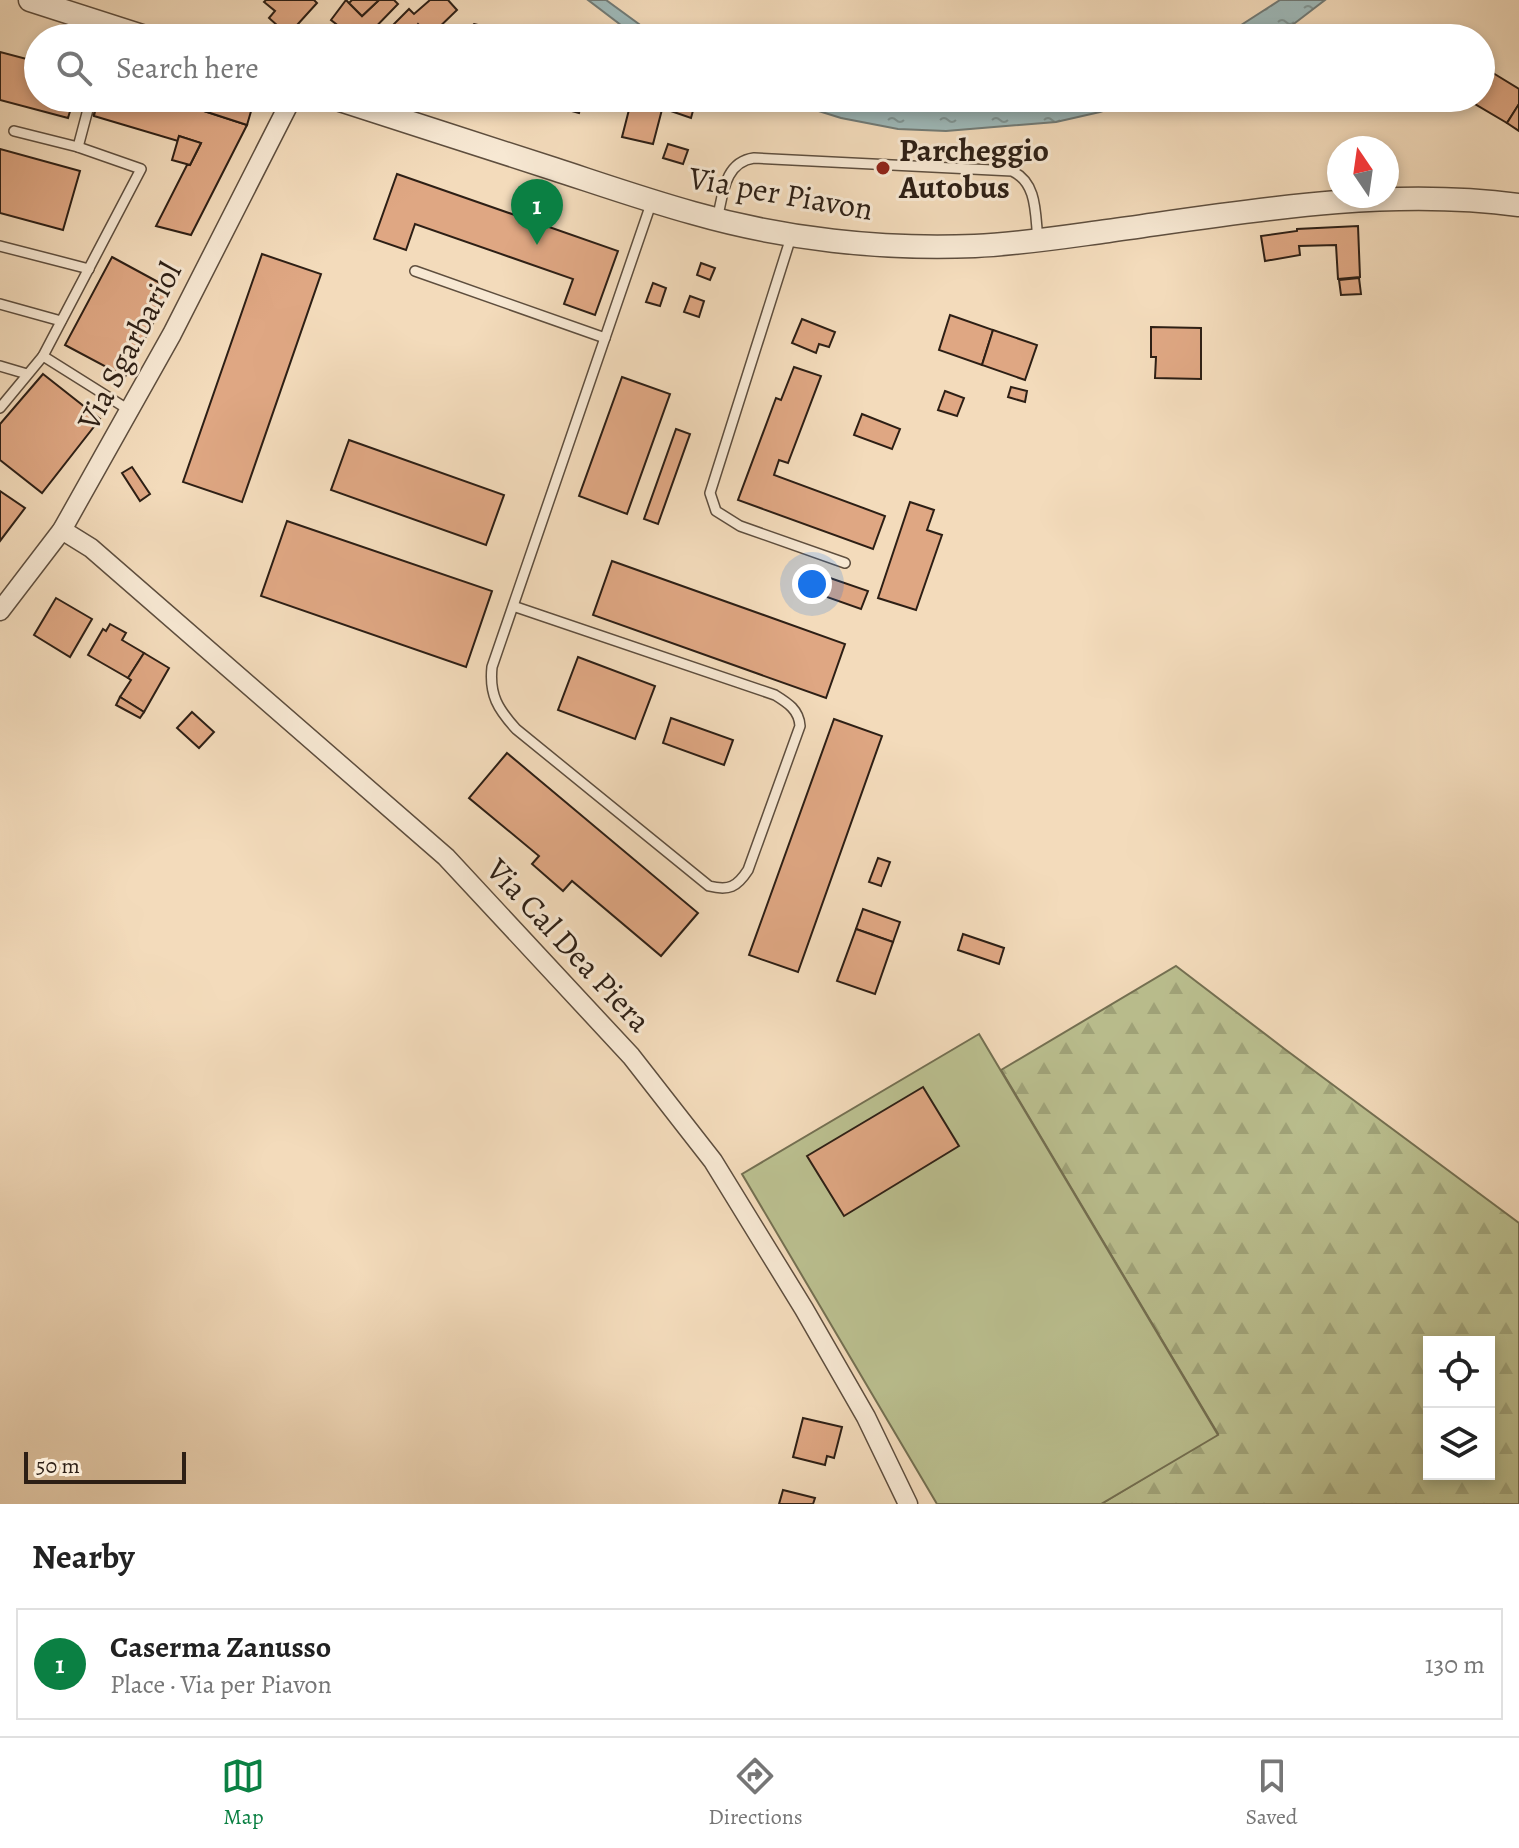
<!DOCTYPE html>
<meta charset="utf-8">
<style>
:root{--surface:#fff;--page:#f6f6f6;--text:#222;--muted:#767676;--line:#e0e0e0;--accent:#0b8043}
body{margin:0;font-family:Alegreya,serif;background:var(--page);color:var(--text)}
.controls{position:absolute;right:24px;bottom:24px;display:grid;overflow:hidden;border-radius:0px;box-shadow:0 4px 12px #0003}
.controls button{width:72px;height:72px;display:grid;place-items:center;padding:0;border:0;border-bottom:2px solid var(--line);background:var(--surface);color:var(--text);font:40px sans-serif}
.compass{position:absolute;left:1327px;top:136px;width:72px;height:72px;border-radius:50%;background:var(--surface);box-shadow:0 4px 12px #0003;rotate:347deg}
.scale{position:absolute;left:24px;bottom:20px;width:162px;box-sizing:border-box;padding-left:8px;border:4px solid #2d1f15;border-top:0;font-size:22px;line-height:28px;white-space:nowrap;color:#2d1f15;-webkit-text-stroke:6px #f7e8d3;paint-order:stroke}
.you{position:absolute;left:812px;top:584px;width:28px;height:28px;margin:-20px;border:6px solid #fff;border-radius:50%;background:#1a73e8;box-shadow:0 0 0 12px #1a73e833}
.badge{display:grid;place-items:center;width:52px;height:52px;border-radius:50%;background:var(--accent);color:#fff;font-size:26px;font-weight:700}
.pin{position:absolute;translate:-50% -66px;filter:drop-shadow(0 2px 4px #0008)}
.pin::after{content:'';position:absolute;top:42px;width:28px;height:24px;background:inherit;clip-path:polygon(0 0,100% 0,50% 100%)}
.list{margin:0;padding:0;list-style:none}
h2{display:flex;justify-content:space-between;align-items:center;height:104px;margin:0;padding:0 32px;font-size:34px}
h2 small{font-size:26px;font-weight:400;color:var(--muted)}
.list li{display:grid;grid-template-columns:52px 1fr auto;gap:24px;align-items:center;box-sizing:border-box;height:112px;margin:0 16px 16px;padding:0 16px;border:2px solid var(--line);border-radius:0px}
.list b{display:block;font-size:30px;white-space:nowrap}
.list p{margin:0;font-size:26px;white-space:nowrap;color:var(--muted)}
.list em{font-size:26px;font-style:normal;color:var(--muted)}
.icon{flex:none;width:44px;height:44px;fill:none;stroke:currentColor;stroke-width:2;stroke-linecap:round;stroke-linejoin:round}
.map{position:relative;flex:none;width:1519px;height:1504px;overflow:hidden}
.search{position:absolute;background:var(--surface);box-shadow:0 4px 12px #0003;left:24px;right:24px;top:24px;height:88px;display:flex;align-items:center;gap:20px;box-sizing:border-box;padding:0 28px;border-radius:44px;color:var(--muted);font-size:30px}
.sheet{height:232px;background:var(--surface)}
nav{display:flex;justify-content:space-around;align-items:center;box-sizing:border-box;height:112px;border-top:2px solid var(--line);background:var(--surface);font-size:22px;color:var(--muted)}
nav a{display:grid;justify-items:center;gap:4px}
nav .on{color:var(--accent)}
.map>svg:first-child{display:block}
</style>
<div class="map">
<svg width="1519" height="1504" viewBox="0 0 1519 1504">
<defs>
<pattern id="forest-firs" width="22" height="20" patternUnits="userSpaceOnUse" patternTransform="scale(2)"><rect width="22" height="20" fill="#bbc090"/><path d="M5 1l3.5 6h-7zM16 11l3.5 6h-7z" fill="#a1a57b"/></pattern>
<pattern id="water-ripples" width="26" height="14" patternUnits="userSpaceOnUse" patternTransform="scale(2)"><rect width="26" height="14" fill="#9eb9b9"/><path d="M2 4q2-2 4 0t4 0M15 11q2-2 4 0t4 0" fill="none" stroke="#819695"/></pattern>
</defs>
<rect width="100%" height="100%" fill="#f3dbbb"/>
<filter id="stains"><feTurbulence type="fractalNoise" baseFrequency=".0025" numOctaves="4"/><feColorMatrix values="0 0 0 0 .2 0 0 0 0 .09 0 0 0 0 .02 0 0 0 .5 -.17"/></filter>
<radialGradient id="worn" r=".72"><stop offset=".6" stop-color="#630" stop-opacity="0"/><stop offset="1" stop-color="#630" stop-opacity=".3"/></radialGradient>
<!-- forest -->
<path fill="url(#forest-firs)" stroke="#747052" stroke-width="2" fill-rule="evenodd" d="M1176,966L1286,1050L1519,1223V1504H1101L1218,1434L1001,1070ZM1429,1342H1489V1474H1429Z"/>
<!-- pitch -->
<path fill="#bbc090" stroke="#747052" stroke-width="2" d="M979,1034L1218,1435L1101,1504H937L742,1174Z"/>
<!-- water -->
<g fill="url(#water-ripples)" stroke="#717b77" stroke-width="2">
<path d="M588,0H606L658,38H638Z"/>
<path d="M1280,0H1325L1295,23L1271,38H1221Z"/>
<path d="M777,98H834L899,107L956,111L1010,107L1066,98H1142L1100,112L1056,122L946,131L898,129L841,118Z"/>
</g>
<!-- building -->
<g fill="#dfa783" stroke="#2d1f15" stroke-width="2">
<path d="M266,0H314L317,3L288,35L269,18L275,11L264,2Z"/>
<path d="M346,0L362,16L379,0H394L398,4L365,38H354L331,20Z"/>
<path d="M352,0H379L362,16L349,3Z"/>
<path d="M430,0H448L457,10L430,36L418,24L412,32L400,36L406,38H383L386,32L409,9L414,14Z"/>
<path d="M474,24L494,29V31L502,33L500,38H464L465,33Z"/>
<path d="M0,52L38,62V98H74L68,118L0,100Z"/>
<path d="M1493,73L1519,89V104L1507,123L1475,104L1478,98H1481V94Z"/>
<path d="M74,98L97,102L94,115L71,108Z"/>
<path d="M98,98H164L247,125L191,235L156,226L187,165H190L201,143L179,136L178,141L94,116Z"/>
<path d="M164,98H246L252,108L247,125Z"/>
<path d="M540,98H583L579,113L539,102Z"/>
<path d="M632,98H665L653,144L622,137Z"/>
<path d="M1368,98H1419V108L1367,106Z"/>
<path d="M671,99L694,107L691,118L668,110Z"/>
<path d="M1519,104V131L1507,123Z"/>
<path d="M179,136L201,143L190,165L172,160Z"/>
<path d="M668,144L688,150L683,164L663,158Z"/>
<path d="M0,149L80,171L63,230L0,213Z"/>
<path d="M397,174L618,251L595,315L564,304L573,279L415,224L406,250L374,239Z"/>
<path d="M1358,226L1360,277L1338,279L1336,245L1299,246L1300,255L1265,261L1261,236L1297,231V229Z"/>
<path d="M262,254L321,274L242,502L183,482Z"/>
<path d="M112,257L171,289L125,377L65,345Z"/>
<path d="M701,263L715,268L710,280L697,275Z"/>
<path d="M1359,278L1361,294L1341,295L1339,280Z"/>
<path d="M653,283L666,288L660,306L646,302Z"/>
<path d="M690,296L704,301L699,317L684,312Z"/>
<path d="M950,315L993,330L982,365L939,350Z"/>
<path d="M802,319L835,332L829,347L819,344L816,353L792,343Z"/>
<path d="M1151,327L1201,328V379L1155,378L1156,357H1151Z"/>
<path d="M993,330L1037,345L1025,380L982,365Z"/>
<path d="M794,367L821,376L788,463L779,460L774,475L885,516L873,549L738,500L776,398L781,400Z"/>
<path d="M43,374L100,419L42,493L0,460V424Z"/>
<path d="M622,377L670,394L627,514L579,496Z"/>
<path d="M1011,387L1027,391L1025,402L1008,397Z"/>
<path d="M945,391L964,398L957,416L938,410Z"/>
<path d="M862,414L900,429L892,449L854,435Z"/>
<path d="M676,429L690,434L658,524L644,519Z"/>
<path d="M349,440L504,495L486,545L331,490Z"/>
<path d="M132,467L150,494L140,501L122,473Z"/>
<path d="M0,491L25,508L0,541Z"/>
<path d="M910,502L934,510L927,530L942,535L916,610L878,598Z"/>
<path d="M287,521L492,591L466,667L261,596Z"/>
<path d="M612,561L845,644L826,698L593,615Z"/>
<path d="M830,578L868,591L861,609L824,596Z"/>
<path d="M56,598L92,619L70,657L34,635Z"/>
<path d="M110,624L126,633L122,640L144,653L128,678L88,655L103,629L106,631Z"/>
<path d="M144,653L169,668L144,712L120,697L131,680L128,678Z"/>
<path d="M578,657L655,686L635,739L558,710Z"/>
<path d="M120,697L144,712L140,718L116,705Z"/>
<path d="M192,712L214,732L199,748L177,728Z"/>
<path d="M671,718L733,740L724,765L663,743Z"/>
<path d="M834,719L882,736L798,972L749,955Z"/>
<path d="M507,753L698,913L661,956L572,881L563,891L532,864L539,856L469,798Z"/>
<path d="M878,858L890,862L881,886L869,882Z"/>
<path d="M863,909L900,922L893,942L856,929Z"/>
<path d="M856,929L893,942L875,994L837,981Z"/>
<path d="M963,934L1004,948L999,964L958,950Z"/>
<path d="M923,1087L959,1146L844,1216L807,1156Z"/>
<path d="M803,1418L842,1427L834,1458L827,1456L825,1465L793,1457Z"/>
<path d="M783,1490L815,1498L813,1504H779Z"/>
</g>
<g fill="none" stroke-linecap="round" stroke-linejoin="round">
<!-- service casing -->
<g stroke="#5e4e3e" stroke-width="12">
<g id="service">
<path d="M14,131L78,147L91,98"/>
<path d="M717,220C723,195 724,162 754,158L1012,171C1038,183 1035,215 1038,240"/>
<path d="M792,234L710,493L716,511L740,526L845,563"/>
<path d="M0,246L89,269"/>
<path d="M415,271L605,338"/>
<path d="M0,304L61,321"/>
<path d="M43,356L129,410"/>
<path d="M0,366L27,374"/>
<path d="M0,408L43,356L141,169L78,147"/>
<path d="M513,606L775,695C788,703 799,710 800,726L748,870C737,887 729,891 709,886L516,729C498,709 489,695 492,667L652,201"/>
</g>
</g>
<!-- minor casing -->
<g stroke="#5e4e3e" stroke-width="21">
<g id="minor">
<path d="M62,530L91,548L446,857L631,1056L713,1161L804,1309L866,1417L908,1504"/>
<path d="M0,611L62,530L172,334L292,98"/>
</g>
</g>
<!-- tertiary casing -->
<g stroke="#5e4e3e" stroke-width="25">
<g id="tertiary">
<path d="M30,0L148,38"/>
<path d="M334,98C407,122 481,145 554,169C600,184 646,200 693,213C783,239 882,250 975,246C1020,244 1064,237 1108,231C1244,212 1382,187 1519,205"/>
</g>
</g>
<!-- service -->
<use href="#service" stroke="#f7e8d3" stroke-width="9"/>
<!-- minor -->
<use href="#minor" stroke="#f7e8d3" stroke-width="18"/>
<!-- tertiary -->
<use href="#tertiary" stroke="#f7e8d3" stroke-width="22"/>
</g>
<!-- markers -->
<circle fill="#8f2418" stroke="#f7e8d3" stroke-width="3" cx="883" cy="168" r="8"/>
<g text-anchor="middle" stroke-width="6" stroke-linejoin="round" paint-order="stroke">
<!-- poi labels -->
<g font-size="32" font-weight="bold" fill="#2d1f15" stroke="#f7e8d3" text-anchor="start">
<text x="899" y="161">Parcheggio<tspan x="899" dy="37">Autobus</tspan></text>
</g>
<!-- street labels -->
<g font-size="32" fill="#2d1f15" stroke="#f7e8d3">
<text transform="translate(781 193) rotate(10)" y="11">Via per Piavon</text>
<text transform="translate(129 346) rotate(-62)" y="11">Via Sgarbariol</text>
<text transform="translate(569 945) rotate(47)" y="11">Via Cal Dea Piera</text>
</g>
</g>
<rect width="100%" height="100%" filter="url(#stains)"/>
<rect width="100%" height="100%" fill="url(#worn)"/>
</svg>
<div class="controls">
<button><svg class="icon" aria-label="locate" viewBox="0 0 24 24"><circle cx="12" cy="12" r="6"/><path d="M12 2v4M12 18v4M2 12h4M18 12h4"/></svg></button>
<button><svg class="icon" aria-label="layers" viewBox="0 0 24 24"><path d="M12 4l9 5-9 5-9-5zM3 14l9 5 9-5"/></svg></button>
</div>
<svg class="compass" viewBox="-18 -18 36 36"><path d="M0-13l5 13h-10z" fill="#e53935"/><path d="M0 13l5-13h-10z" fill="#767676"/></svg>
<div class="scale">50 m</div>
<div class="you"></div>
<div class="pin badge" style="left:537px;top:245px">1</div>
<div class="search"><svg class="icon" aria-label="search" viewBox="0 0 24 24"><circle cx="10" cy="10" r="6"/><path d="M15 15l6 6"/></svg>Search here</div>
</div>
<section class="sheet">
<h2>Nearby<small></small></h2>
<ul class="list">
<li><span class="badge">1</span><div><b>Caserma Zanusso</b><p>Place · Via per Piavon</p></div><em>130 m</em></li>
</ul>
</section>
<nav>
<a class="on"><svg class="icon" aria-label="map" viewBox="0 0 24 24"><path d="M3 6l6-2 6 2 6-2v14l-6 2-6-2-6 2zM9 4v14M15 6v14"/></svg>Map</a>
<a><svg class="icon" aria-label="directions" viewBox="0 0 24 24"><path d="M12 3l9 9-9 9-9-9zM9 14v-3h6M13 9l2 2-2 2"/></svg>Directions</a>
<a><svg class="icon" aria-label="saved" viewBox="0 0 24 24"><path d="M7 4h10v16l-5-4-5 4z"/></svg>Saved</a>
</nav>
